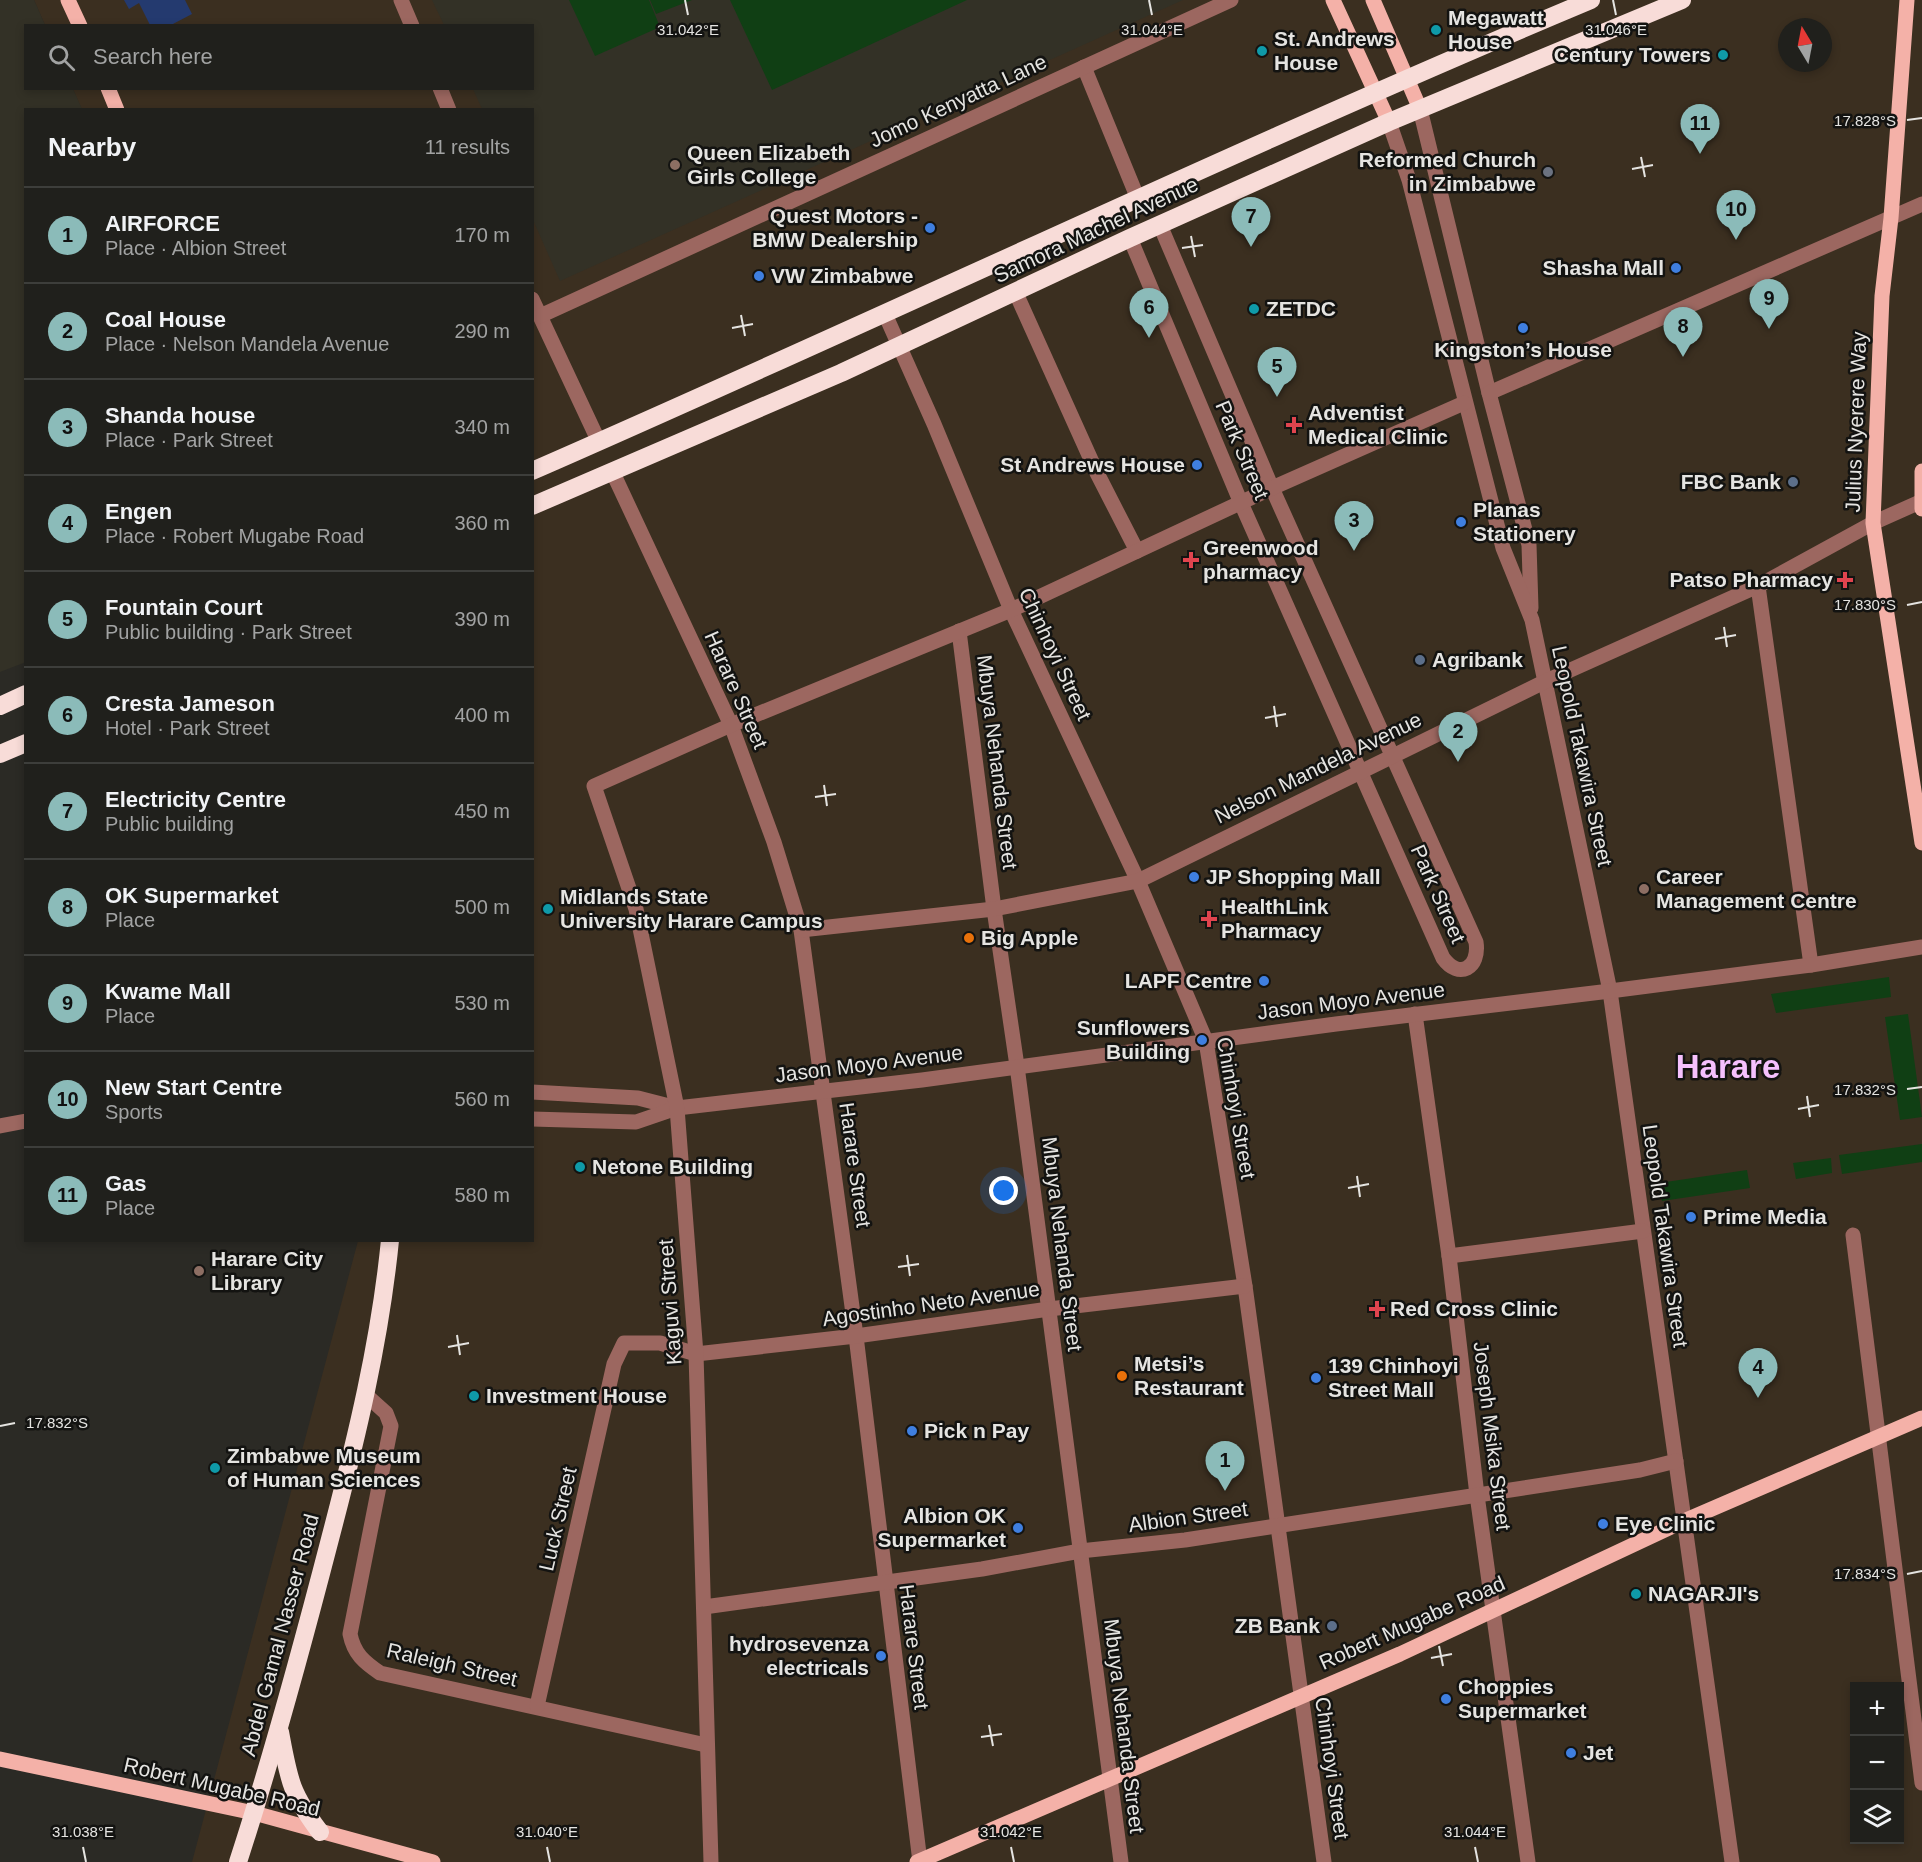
<!DOCTYPE html>
<meta charset="utf-8">
<style>
:root{--surface:#20201c;--page:#2d2d29;--text:#f1f3f6;--muted:#a2a3a3;--line:#3d3e3b;--accent:#8bbbb9}
body{margin:0;font-family:Helvetica,sans-serif;background:var(--page);color:var(--text)}
.controls{position:absolute;right:18px;bottom:18px;display:grid;overflow:hidden;border-radius:0px;box-shadow:0 3px 9px #0003}
.controls button{width:54px;height:54px;display:grid;place-items:center;padding:0;border:0;border-bottom:2px solid var(--line);background:var(--surface);color:var(--text);font:30px sans-serif}
.compass{position:absolute;left:1778px;top:18px;width:54px;height:54px;border-radius:50%;background:var(--surface);box-shadow:0 3px 9px #0003;rotate:350deg}
.you{position:absolute;left:1004px;top:1191px;width:21px;height:21px;margin:-15px;border:4px solid #fff;border-radius:50%;background:#1a73e8;box-shadow:0 0 0 9px #1a73e833}
.badge{display:grid;place-items:center;width:39px;height:39px;border-radius:50%;background:var(--accent);color:#111;font-size:20px;font-weight:700}
.pin{position:absolute;translate:-50% -50px;filter:drop-shadow(0 2px 3px #0008)}
.pin::after{content:'';position:absolute;top:32px;width:21px;height:18px;background:inherit;clip-path:polygon(0 0,100% 0,50% 100%)}
.list{margin:0;padding:0;list-style:none}
h2{display:flex;justify-content:space-between;align-items:center;height:78px;margin:0;padding:0 24px;font-size:26px}
h2 small{font-size:20px;font-weight:400;color:var(--muted)}
.list li{display:grid;grid-template-columns:39px 1fr auto;gap:18px;align-items:center;box-sizing:border-box;height:96px;padding:0 24px;border-top:2px solid var(--line)}
.list b{display:block;font-size:22px;white-space:nowrap}
.list p{margin:0;font-size:20px;white-space:nowrap;color:var(--muted)}
.list em{font-size:20px;font-style:normal;color:var(--muted)}
.icon{flex:none;width:33px;height:33px;fill:none;stroke:currentColor;stroke-width:2;stroke-linecap:round;stroke-linejoin:round}
.map{position:relative;flex:none;width:1922px;height:1862px;overflow:hidden}
.search{position:absolute;background:var(--surface);box-shadow:0 3px 9px #0003;left:24px;top:24px;width:510px;height:66px;display:flex;align-items:center;gap:15px;box-sizing:border-box;padding:0 21px;border-radius:0px;color:var(--muted);font-size:22px}
.panel{position:absolute;background:var(--surface);box-shadow:0 3px 9px #0003;left:24px;top:108px;width:510px;height:1134px;border-radius:0px}
.map>svg:first-child{display:block}
</style>
<div class="map">
<svg width="1922" height="1862" viewBox="0 0 1922 1862">
<rect width="100%" height="100%" fill="#2b2a25"/>
<!-- commercial -->
<path fill="#3b2f20" fill-rule="evenodd" d="M34,0H1922V1862H192L358,1241L532,1240V110H82L73,89L532,88V26L45,25ZM1787,27H1823V63H1787ZM1854,1686H1900V1840H1854Z"/>
<!-- built -->
<g fill="#333126">
<path d="M0,0H34L45,25L26,26V88L73,89L82,109L26,110V662L0,672Z"/>
<path d="M432,0H1183L560,281L533,220L532,110L482,109L473,89L532,88V26L444,25Z"/>
</g>
<!-- green -->
<g fill="#103f14">
<path d="M569,0H649L660,27L595,56Z"/>
<path d="M650,0H692L656,14Z"/>
<path d="M730,0H967L772,90Z"/>
<path d="M1889,977L1891,997L1776,1013L1771,994Z"/>
<path d="M1908,1014L1922,1117L1900,1120L1885,1017Z"/>
<path d="M1922,1144V1162L1842,1174L1839,1155Z"/>
<path d="M1831,1158L1832,1173L1796,1179L1793,1163Z"/>
<path d="M1747,1170L1750,1188L1662,1201L1659,1183Z"/>
</g>
<!-- water -->
<path fill="#243a6f" d="M124,0H185L192,14L171,25H150L139,3L129,9Z"/>
<g fill="none" stroke-linecap="round" stroke-linejoin="round">
<!-- minor -->
<g stroke="#9c6760" stroke-width="15">
<path d="M401,0L412,26"/>
<path d="M1084,67L1138,199"/>
<path d="M440,88L449,110"/>
<path d="M1420,109L1489,393L1529,545L1531,608"/>
<path d="M1389,122L1409,180L1503,548L1532,620L1610,991L1732,1862"/>
<path d="M1130,238L1241,503L1443,958C1459,980 1480,968 1476,942L1272,488L1160,225"/>
<path d="M1015,291L1097,473L1137,551"/>
<path d="M532,299L599,442"/>
<path d="M885,314L934,424L1011,610L1138,881L1206,1041L1245,1286L1324,1862"/>
<path d="M540,316L1231,0"/>
<path d="M1489,393L1922,204"/>
<path d="M613,473L731,725L774,842L801,930L856,1336L920,1862"/>
<path d="M1758,586L1811,965"/>
<path d="M959,631L994,909L1017,1066L1121,1862"/>
<path d="M801,930L994,909L1138,881L1546,681L1758,586L1873,523L1922,501"/>
<path d="M1415,1014L1449,1256L1477,1495L1528,1862"/>
<path d="M532,1092L638,1098L677,1108"/>
<path d="M532,1119L636,1122L677,1108L922,1080L1336,1024L1610,991L1811,965L1922,947"/>
<path d="M0,1126L26,1121"/>
<path d="M1853,1235L1922,1783"/>
<path d="M1449,1256L1643,1231"/>
<path d="M366,1395L386,1413L391,1426L350,1634C354,1654 364,1662 380,1673L706,1745"/>
<path d="M704,1607L982,1569L1080,1551L1185,1540L1640,1470L1676,1461"/>
<path d="M537,1706L614,1364L624,1343H660L696,1354L856,1336L1049,1309L1245,1286"/>
<path d="M711,1862L696,1354L677,1108L636,909L594,786L731,725L1011,610L1272,488L1464,403"/>
</g>
<!-- major -->
<g stroke="#f4b1a8" stroke-width="15">
<path d="M68,0L80,26"/>
<path d="M1333,0L1389,122"/>
<path d="M1373,0L1420,109"/>
<path d="M1907,0L1891,218L1882,296L1873,523L1922,843"/>
<path d="M108,88L117,110"/>
<path d="M1922,471V509"/>
<path d="M0,1759L254,1813L433,1862"/>
<path d="M917,1862L1400,1654L1684,1521L1922,1418"/>
</g>
<!-- highway -->
<g stroke="#f8dcd8" stroke-width="18">
<path d="M532,471C887,316 1235,149 1591,0"/>
<path d="M532,506L841,373L1130,238L1389,122L1682,0"/>
<path d="M0,706L26,694"/>
<path d="M0,754L26,743"/>
<path d="M280,1732C289,1780 290,1792 320,1832"/>
<path d="M238,1862C273,1755 302,1647 330,1539C356,1440 380,1342 390,1240"/>
</g>
</g>
<!-- ticks -->
<path fill="none" stroke="#e5e4e1" stroke-width="2" d="M685,0L688,15M1149,0L1152,15M1613,0L1616,15M1907,120L1922,118M1641,157L1645,177M1632,169L1653,165M1191,236L1195,257M1182,248L1203,245M741,315L745,336M732,328L753,324M1907,605L1922,602M1724,627L1727,647M1715,639L1736,635M1274,706L1277,727M1265,718L1286,714M824,785L827,806M815,797L836,794M1907,1089L1922,1087M1807,1096L1810,1117M1798,1109L1819,1105M1357,1176L1360,1197M1348,1188L1369,1184M907,1255L910,1276M898,1267L919,1264M457,1335L460,1355M448,1347L469,1343M0,1426L15,1423M1907,1574L1922,1571M1439,1646L1443,1666M1431,1658L1452,1654M989,1725L993,1746M981,1737L1002,1734M83,1847L86,1862M547,1847L550,1862M1011,1847L1014,1862M1475,1847L1478,1862"/>
<!-- markers -->
<g fill="#0f9aa8" stroke="#131311" stroke-width="2">
<circle cx="1436" cy="30" r="6"/>
<circle cx="1262" cy="51" r="6"/>
<circle cx="1723" cy="55" r="6"/>
<circle cx="1254" cy="309" r="6"/>
<circle cx="548" cy="909" r="6"/>
<circle cx="580" cy="1167" r="6"/>
<circle cx="474" cy="1396" r="6"/>
<circle cx="215" cy="1468" r="6"/>
<circle cx="1636" cy="1594" r="6"/>
</g>
<g fill="#8d6e63" stroke="#131311" stroke-width="2">
<circle cx="675" cy="165" r="6"/>
<circle cx="1644" cy="889" r="6"/>
<circle cx="199" cy="1271" r="6"/>
</g>
<circle fill="#6b7280" stroke="#131311" stroke-width="2" cx="1548" cy="172" r="6"/>
<g fill="#3f7fe0" stroke="#131311" stroke-width="2">
<circle cx="930" cy="228" r="6"/>
<circle cx="1676" cy="268" r="6"/>
<circle cx="759" cy="276" r="6"/>
<circle cx="1523" cy="328" r="6"/>
<circle cx="1197" cy="465" r="6"/>
<circle cx="1461" cy="522" r="6"/>
<circle cx="1194" cy="877" r="6"/>
<circle cx="1264" cy="981" r="6"/>
<circle cx="1202" cy="1040" r="6"/>
<circle cx="1691" cy="1217" r="6"/>
<circle cx="1316" cy="1378" r="6"/>
<circle cx="912" cy="1431" r="6"/>
<circle cx="1603" cy="1524" r="6"/>
<circle cx="1018" cy="1528" r="6"/>
<circle cx="881" cy="1656" r="6"/>
<circle cx="1446" cy="1699" r="6"/>
<circle cx="1571" cy="1753" r="6"/>
</g>
<g fill="#e0444e" stroke="#131311" stroke-width="2">
<path d="M1291 416h6v6h6v6h-6v6h-6v-6h-6v-6h6z"/>
<path d="M1188 551h6v6h6v6h-6v6h-6v-6h-6v-6h6z"/>
<path d="M1842 571h6v6h6v6h-6v6h-6v-6h-6v-6h6z"/>
<path d="M1206 910h6v6h6v6h-6v6h-6v-6h-6v-6h6z"/>
<path d="M1374 1300h6v6h6v6h-6v6h-6v-6h-6v-6h6z"/>
</g>
<g fill="#5c6f8a" stroke="#131311" stroke-width="2">
<circle cx="1793" cy="482" r="6"/>
<circle cx="1420" cy="660" r="6"/>
<circle cx="1332" cy="1626" r="6"/>
</g>
<g fill="#e8710a" stroke="#131311" stroke-width="2">
<circle cx="969" cy="938" r="6"/>
<circle cx="1122" cy="1376" r="6"/>
</g>
<g text-anchor="middle" stroke-width="5" stroke-linejoin="round" paint-order="stroke">
<!-- poi labels -->
<g font-size="21" font-weight="bold" fill="#e5e4e1" stroke="#131311" text-anchor="start">
<text x="1448" y="25">Megawatt<tspan x="1448" dy="24">House</tspan></text>
<text x="1274" y="46">St. Andrews<tspan x="1274" dy="24">House</tspan></text>
<text x="1711" y="62" text-anchor="end">Century Towers</text>
<text x="687" y="160">Queen Elizabeth<tspan x="687" dy="24">Girls College</tspan></text>
<text x="1536" y="167" text-anchor="end">Reformed Church<tspan x="1536" dy="24">in Zimbabwe</tspan></text>
<text x="918" y="223" text-anchor="end">Quest Motors -<tspan x="918" dy="24">BMW Dealership</tspan></text>
<text x="1664" y="275" text-anchor="end">Shasha Mall</text>
<text x="771" y="283">VW Zimbabwe</text>
<text x="1266" y="316">ZETDC</text>
<text x="1523" y="357" text-anchor="middle">Kingston’s House</text>
<text x="1308" y="420">Adventist<tspan x="1308" dy="24">Medical Clinic</tspan></text>
<text x="1185" y="472" text-anchor="end">St Andrews House</text>
<text x="1781" y="489" text-anchor="end">FBC Bank</text>
<text x="1473" y="517">Planas<tspan x="1473" dy="24">Stationery</tspan></text>
<text x="1203" y="555">Greenwood<tspan x="1203" dy="24">pharmacy</tspan></text>
<text x="1833" y="587" text-anchor="end">Patso Pharmacy</text>
<text x="1432" y="667">Agribank</text>
<text x="1206" y="884">JP Shopping Mall</text>
<text x="1656" y="884">Career<tspan x="1656" dy="24">Management Centre</tspan></text>
<text x="560" y="904">Midlands State<tspan x="560" dy="24">University Harare Campus</tspan></text>
<text x="1221" y="914">HealthLink<tspan x="1221" dy="24">Pharmacy</tspan></text>
<text x="981" y="945">Big Apple</text>
<text x="1252" y="988" text-anchor="end">LAPF Centre</text>
<text x="1190" y="1035" text-anchor="end">Sunflowers<tspan x="1190" dy="24">Building</tspan></text>
<text x="592" y="1174">Netone Building</text>
<text x="1703" y="1224">Prime Media</text>
<text x="211" y="1266">Harare City<tspan x="211" dy="24">Library</tspan></text>
<text x="1390" y="1316">Red Cross Clinic</text>
<text x="1134" y="1371">Metsi’s<tspan x="1134" dy="24">Restaurant</tspan></text>
<text x="1328" y="1373">139 Chinhoyi<tspan x="1328" dy="24">Street Mall</tspan></text>
<text x="486" y="1403">Investment House</text>
<text x="924" y="1438">Pick n Pay</text>
<text x="227" y="1463">Zimbabwe Museum<tspan x="227" dy="24">of Human Sciences</tspan></text>
<text x="1006" y="1523" text-anchor="end">Albion OK<tspan x="1006" dy="24">Supermarket</tspan></text>
<text x="1615" y="1531">Eye Clinic</text>
<text x="1648" y="1601">NAGARJI's</text>
<text x="1320" y="1633" text-anchor="end">ZB Bank</text>
<text x="869" y="1651" text-anchor="end">hydrosevenza<tspan x="869" dy="24">electricals</tspan></text>
<text x="1458" y="1694">Choppies<tspan x="1458" dy="24">Supermarket</tspan></text>
<text x="1583" y="1760">Jet</text>
</g>
<!-- street labels -->
<g font-size="21" fill="#e5e4e1" stroke="#131311">
<text transform="translate(958 101) rotate(-25)" y="7">Jomo Kenyatta Lane</text>
<text transform="translate(1096 230) rotate(-25)" y="7">Samora Machel Avenue</text>
<text transform="translate(1856 422) rotate(-88)" y="7">Julius Nyerere Way</text>
<text transform="translate(1242 450) rotate(67)" y="7">Park Street</text>
<text transform="translate(1055 654) rotate(65)" y="7">Chinhoyi Street</text>
<text transform="translate(736 690) rotate(66)" y="7">Harare Street</text>
<text transform="translate(1582 756) rotate(78)" y="7">Leopold Takawira Street</text>
<text transform="translate(997 762) rotate(83)" y="7">Mbuya Nehanda Street</text>
<text transform="translate(1318 768) rotate(-26)" y="7">Nelson Mandela Avenue</text>
<text transform="translate(1438 894) rotate(66)" y="7">Park Street</text>
<text transform="translate(1351 1001) rotate(-7)" y="7">Jason Moyo Avenue</text>
<text transform="translate(869 1064) rotate(-7)" y="7">Jason Moyo Avenue</text>
<text transform="translate(1236 1108) rotate(80)" y="7">Chinhoyi Street</text>
<text transform="translate(855 1165) rotate(82)" y="7">Harare Street</text>
<text transform="translate(1665 1236) rotate(82)" y="7">Leopold Takawira Street</text>
<text transform="translate(1062 1244) rotate(83)" y="7">Mbuya Nehanda Street</text>
<text transform="translate(670 1302) rotate(-94)" y="7">Kaguvi Street</text>
<text transform="translate(931 1304) rotate(-8)" y="7">Agostinho Neto Avenue</text>
<text transform="translate(1492 1436) rotate(83)" y="7">Joseph Msika Street</text>
<text transform="translate(1188 1517) rotate(-8)" y="7">Albion Street</text>
<text transform="translate(558 1519) rotate(-77)" y="7">Luck Street</text>
<text transform="translate(1412 1623) rotate(-24)" y="7">Robert Mugabe Road</text>
<text transform="translate(280 1635) rotate(-75)" y="7">Abdel Gamal Nasser Road</text>
<text transform="translate(914 1647) rotate(83)" y="7">Harare Street</text>
<text transform="translate(452 1665) rotate(13)" y="7">Raleigh Street</text>
<text transform="translate(1124 1726) rotate(83)" y="7">Mbuya Nehanda Street</text>
<text transform="translate(1332 1768) rotate(82)" y="7">Chinhoyi Street</text>
<text transform="translate(222 1787) rotate(13)" y="7">Robert Mugabe Road</text>
</g>
<!-- town labels -->
<g font-size="33" font-weight="bold" fill="#f5c0fd" stroke="#131311">
<text x="1728" y="1078">Harare</text>
</g>
</g>
<g font-size="15" text-anchor="middle" fill="#e5e4e1" stroke="#131311" stroke-width="5" stroke-linejoin="round" paint-order="stroke">
<text x="688" y="35">31.042°E</text>
<text x="1152" y="35">31.044°E</text>
<text x="1616" y="35">31.046°E</text>
<text x="1865" y="126">17.828°S</text>
<text x="1865" y="610">17.830°S</text>
<text x="1865" y="1095">17.832°S</text>
<text x="57" y="1428">17.832°S</text>
<text x="1865" y="1579">17.834°S</text>
<text x="83" y="1837">31.038°E</text>
<text x="547" y="1837">31.040°E</text>
<text x="1011" y="1837">31.042°E</text>
<text x="1475" y="1837">31.044°E</text>
</g>
</svg>
<div class="controls">
<button>+</button>
<button>−</button>
<button><svg class="icon" aria-label="layers" viewBox="0 0 24 24"><path d="M12 4l9 5-9 5-9-5zM3 14l9 5 9-5"/></svg></button>
</div>
<svg class="compass" viewBox="-18 -18 36 36"><path d="M0-13l5 13h-10z" fill="#e53935"/><path d="M0 13l5-13h-10z" fill="#a2a3a3"/></svg>
<div class="you"></div>
<div class="pin badge" style="left:1225px;top:1491px">1</div>
<div class="pin badge" style="left:1458px;top:762px">2</div>
<div class="pin badge" style="left:1354px;top:551px">3</div>
<div class="pin badge" style="left:1758px;top:1398px">4</div>
<div class="pin badge" style="left:1277px;top:397px">5</div>
<div class="pin badge" style="left:1149px;top:338px">6</div>
<div class="pin badge" style="left:1251px;top:247px">7</div>
<div class="pin badge" style="left:1683px;top:357px">8</div>
<div class="pin badge" style="left:1769px;top:329px">9</div>
<div class="pin badge" style="left:1736px;top:240px">10</div>
<div class="pin badge" style="left:1700px;top:154px">11</div>
<div class="search"><svg class="icon" aria-label="search" viewBox="0 0 24 24"><circle cx="10" cy="10" r="6"/><path d="M15 15l6 6"/></svg>Search here</div>
<section class="panel">
<h2>Nearby<small>11 results</small></h2>
<ul class="list">
<li><span class="badge">1</span><div><b>AIRFORCE</b><p>Place · Albion Street</p></div><em>170 m</em></li>
<li><span class="badge">2</span><div><b>Coal House</b><p>Place · Nelson Mandela Avenue</p></div><em>290 m</em></li>
<li><span class="badge">3</span><div><b>Shanda house</b><p>Place · Park Street</p></div><em>340 m</em></li>
<li><span class="badge">4</span><div><b>Engen</b><p>Place · Robert Mugabe Road</p></div><em>360 m</em></li>
<li><span class="badge">5</span><div><b>Fountain Court</b><p>Public building · Park Street</p></div><em>390 m</em></li>
<li><span class="badge">6</span><div><b>Cresta Jameson</b><p>Hotel · Park Street</p></div><em>400 m</em></li>
<li><span class="badge">7</span><div><b>Electricity Centre</b><p>Public building</p></div><em>450 m</em></li>
<li><span class="badge">8</span><div><b>OK Supermarket</b><p>Place</p></div><em>500 m</em></li>
<li><span class="badge">9</span><div><b>Kwame Mall</b><p>Place</p></div><em>530 m</em></li>
<li><span class="badge">10</span><div><b>New Start Centre</b><p>Sports</p></div><em>560 m</em></li>
<li><span class="badge">11</span><div><b>Gas</b><p>Place</p></div><em>580 m</em></li>
</ul>
</section>
</div>
